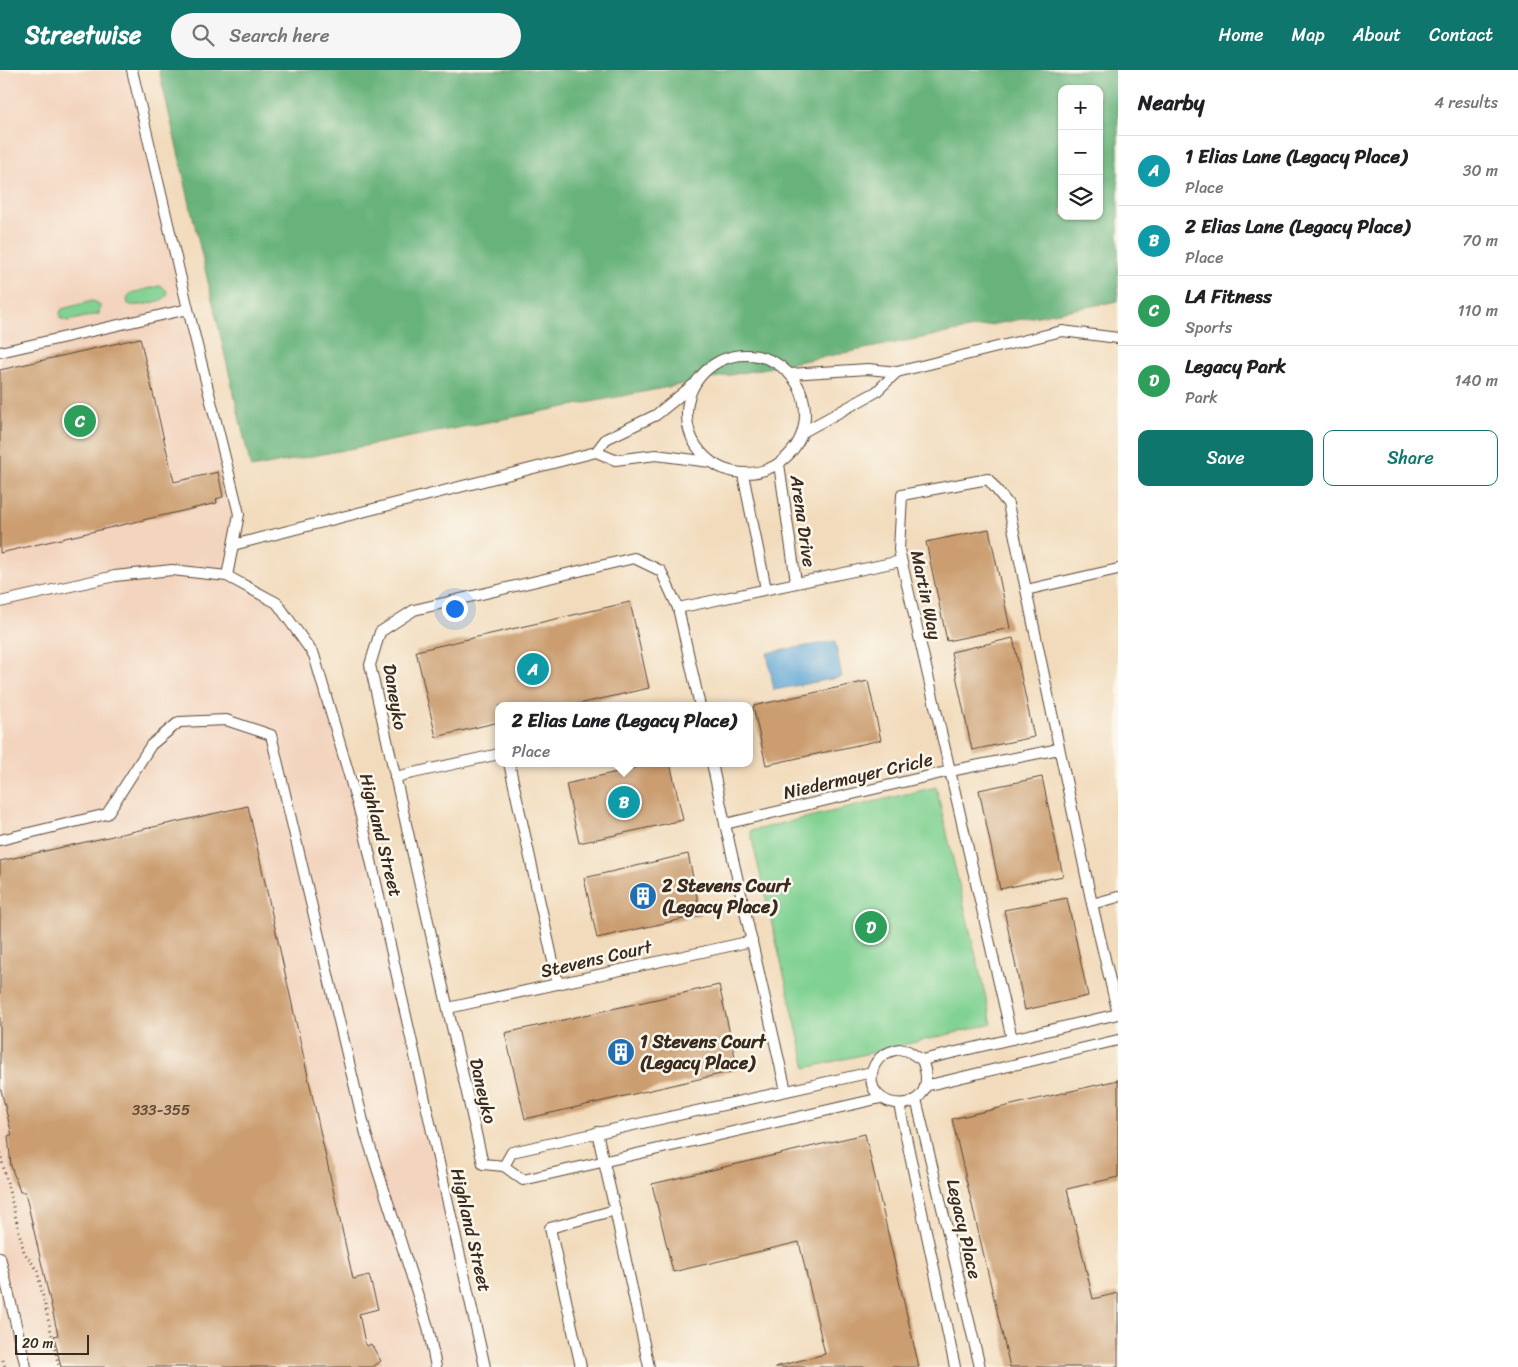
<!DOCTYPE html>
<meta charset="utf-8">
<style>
:root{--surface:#fff;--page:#f6f6f6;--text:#202124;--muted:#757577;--line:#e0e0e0;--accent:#0f766e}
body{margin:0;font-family:Sriracha,sans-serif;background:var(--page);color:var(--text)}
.controls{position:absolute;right:15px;top:15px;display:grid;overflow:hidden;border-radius:10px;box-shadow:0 1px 4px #0004}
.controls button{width:45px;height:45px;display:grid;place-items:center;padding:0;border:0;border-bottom:1px solid var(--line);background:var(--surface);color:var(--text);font:25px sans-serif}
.scale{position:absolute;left:15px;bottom:12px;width:74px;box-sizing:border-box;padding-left:5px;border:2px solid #3b2a1e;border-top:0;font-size:14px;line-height:18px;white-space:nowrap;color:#3b2a1e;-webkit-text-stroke:4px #fbf7ec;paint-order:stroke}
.you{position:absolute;left:454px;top:538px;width:18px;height:18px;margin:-12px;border:4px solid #fff;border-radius:50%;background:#1a73e8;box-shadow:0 0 0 8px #1a73e833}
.badge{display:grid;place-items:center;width:32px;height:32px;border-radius:50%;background:var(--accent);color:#fff;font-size:16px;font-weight:700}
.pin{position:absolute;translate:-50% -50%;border:2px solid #fff;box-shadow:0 1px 5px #0006}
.popup{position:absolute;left:495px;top:632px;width:258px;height:65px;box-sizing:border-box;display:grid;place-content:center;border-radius:10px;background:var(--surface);filter:drop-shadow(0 1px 4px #0005);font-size:16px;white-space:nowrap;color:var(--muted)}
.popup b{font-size:19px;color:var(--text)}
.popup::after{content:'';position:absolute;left:50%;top:100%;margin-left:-10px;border:10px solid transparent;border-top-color:var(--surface)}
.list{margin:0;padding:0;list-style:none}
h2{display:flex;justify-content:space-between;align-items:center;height:65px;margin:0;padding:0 20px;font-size:21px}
h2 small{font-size:16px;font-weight:400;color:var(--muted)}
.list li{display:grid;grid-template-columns:32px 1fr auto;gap:15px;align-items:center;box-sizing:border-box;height:70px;padding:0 20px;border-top:1px solid var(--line)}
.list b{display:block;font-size:19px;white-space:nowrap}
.list p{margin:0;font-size:16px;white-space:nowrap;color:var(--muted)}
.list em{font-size:16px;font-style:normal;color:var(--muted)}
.actions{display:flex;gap:10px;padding:15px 20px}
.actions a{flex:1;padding:11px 0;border:1px solid var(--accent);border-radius:10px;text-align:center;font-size:18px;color:var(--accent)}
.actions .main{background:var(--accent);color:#fff}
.icon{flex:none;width:28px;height:28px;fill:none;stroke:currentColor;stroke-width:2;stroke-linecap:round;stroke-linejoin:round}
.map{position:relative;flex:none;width:1118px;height:1297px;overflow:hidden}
header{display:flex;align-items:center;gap:30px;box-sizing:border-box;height:70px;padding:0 25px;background:var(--accent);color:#fff}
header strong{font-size:24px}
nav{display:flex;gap:28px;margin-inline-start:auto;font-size:18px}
.search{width:350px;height:45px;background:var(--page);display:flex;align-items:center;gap:12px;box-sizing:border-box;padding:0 18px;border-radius:28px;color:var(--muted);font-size:19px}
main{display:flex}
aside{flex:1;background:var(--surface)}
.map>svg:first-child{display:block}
</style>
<header>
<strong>Streetwise</strong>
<div class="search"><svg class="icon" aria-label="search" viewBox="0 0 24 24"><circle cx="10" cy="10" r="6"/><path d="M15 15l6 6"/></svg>Search here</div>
<nav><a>Home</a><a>Map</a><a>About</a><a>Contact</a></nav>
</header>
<main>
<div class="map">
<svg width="1118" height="1297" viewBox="0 0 1118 1297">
<rect width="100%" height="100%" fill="#fbf7ec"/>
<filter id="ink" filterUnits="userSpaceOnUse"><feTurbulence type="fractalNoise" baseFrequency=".02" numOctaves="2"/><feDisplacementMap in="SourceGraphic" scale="10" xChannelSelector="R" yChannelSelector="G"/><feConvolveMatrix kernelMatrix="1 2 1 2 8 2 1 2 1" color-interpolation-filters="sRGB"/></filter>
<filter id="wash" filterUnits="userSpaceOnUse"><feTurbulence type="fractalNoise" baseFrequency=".0096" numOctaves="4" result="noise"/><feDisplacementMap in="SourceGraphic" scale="20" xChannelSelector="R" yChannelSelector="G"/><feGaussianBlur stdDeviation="1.12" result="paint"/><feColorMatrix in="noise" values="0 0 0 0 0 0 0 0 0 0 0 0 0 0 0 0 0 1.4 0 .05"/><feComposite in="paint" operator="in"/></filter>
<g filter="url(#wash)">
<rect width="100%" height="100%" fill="#f2dbbc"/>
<!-- built -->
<path fill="#f3d4be" d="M0,0H132L239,444L227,506L277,533L314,585L361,746L485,1297H0Z"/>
<!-- green -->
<g fill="#80d192" stroke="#5e7e58">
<path d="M159,216H162L167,221V226C162,232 135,238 128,234L127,228L131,223Z"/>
<path d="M92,231L98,233L100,236L99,244L68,251L61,249L60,243L62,239Z"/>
<path d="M936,717L992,954L806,998L750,761Z"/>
</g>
<!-- forest -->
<path fill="#68b37c" stroke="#526e4d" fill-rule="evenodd" d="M159,0H1118V231L947,263L251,398ZM1062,19H1099V146H1062Z"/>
<!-- water -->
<path fill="#5da5d4" stroke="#4c6879" d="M835,571L842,607L774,620L767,583Z"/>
<g id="blocks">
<!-- building -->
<g fill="#cb9d70">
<path d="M140,268L174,412L218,402L223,427L216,429L217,433L0,483V300Z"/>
<path d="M989,459L1010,558L947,571L926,472Z"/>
<path d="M630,532L649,618L570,636H499V652L436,667L416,581Z"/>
<path d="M1013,568L1034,667L972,680L951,582Z"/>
<path d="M868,611L881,670L766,695L753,636Z"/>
<path d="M655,693H670L683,750L579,773L566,714Z"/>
<path d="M1042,707L1063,806L1000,819L979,720Z"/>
<path d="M248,736L353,1209L369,1205L378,1239L359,1244L365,1273L367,1276L371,1274L381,1291L373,1297H61L54,1266L58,1265L25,1122H20L11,1096L8,1066L12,1065L0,1016V791Z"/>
<path d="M688,784L701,845L597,868L584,808Z"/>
<path d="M1067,828L1088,926L1025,940L1004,840Z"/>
<path d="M719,915L738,1000L525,1049L505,963Z"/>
<path d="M1118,1010V1107L1067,1119L1093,1229L1118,1223V1297H1010L952,1049Z"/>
<path d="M865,1064L919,1297H775L825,1284L799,1172L673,1202L652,1114Z"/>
</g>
</g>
</g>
<g filter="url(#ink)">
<use href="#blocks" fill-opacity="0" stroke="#564536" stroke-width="1"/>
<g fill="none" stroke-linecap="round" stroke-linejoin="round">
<!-- lane casing -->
<g stroke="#564536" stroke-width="12">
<g id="lane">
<path d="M132,0L188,239"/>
<path d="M0,282L188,239L239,444L227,506"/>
<circle cx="746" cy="344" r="59"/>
<path d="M790,304L868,299L897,302L1062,261L1118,268"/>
<path d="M693,315L656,345L606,369L596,382L615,390L656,385L710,392"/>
<path d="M803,362L876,322L897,302"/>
<path d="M779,394L796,512"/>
<path d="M743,404L766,519"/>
<path d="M233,475L596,382"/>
<path d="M1026,520L1118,499"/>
<path d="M0,532L115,506L172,500L227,506L277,533L314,585L361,746L485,1297"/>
<path d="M678,538L700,636"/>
<path d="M509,693L558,914"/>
<path d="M712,693L725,754L950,701L1059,679"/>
<path d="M395,707L499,684"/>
<path d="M725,754L786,1021"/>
<path d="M0,770L107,744L151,675L179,652L226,650L271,665L366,1064L428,1257L436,1297"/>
<path d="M1092,834L1118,827"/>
<path d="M448,938L752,871"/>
<path d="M1012,969L899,480L902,425L988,409L1008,434L1092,834L1118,944"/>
<path d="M899,979L908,981L922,990C945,1050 859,1043 873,999C877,987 886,982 899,979Z"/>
<path d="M922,990L1118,944"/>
<path d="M925,1016L1118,970"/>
<path d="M881,1028L523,1110L504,1096L483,1094L370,595L380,562L414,540L634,488L661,501L678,538L901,491"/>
<path d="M916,1029L980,1297"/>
<path d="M899,1034L955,1297"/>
<path d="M504,1096L512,1082L872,1002"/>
<path d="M615,1140L649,1297"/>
<path d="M0,1187L26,1297"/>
<path d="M581,1297L550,1158L615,1140L597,1062"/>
</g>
</g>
<!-- path -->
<g stroke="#564536" stroke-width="3" stroke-dasharray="1 4" stroke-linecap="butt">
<path d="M0,1083L24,1182L37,1200L59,1297"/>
<path d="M3,1290L5,1297"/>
</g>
<!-- lane -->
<use href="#lane" stroke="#fff" stroke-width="10"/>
</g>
</g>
<!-- icons -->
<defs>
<g id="building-disc" transform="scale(1.4375)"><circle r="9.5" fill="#1f6fb2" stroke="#fbf7ec"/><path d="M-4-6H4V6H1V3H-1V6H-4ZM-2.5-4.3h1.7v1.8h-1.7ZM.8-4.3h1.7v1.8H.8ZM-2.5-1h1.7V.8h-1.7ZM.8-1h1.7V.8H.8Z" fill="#fff"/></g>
</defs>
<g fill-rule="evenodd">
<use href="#building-disc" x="643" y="826"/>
<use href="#building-disc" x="621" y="982"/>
</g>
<g text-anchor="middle" stroke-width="5" stroke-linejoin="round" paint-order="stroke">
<!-- number labels -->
<g font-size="15" fill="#5f4732">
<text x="161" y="1045">333-355</text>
</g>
<!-- street labels -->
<g font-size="18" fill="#3b2a1e" stroke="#fbf7ec">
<text transform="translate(803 451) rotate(82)" y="6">Arena Drive</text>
<text transform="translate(926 525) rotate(78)" y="6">Martin Way</text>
<text transform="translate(395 627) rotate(80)" y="6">Daneyko</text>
<text transform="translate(858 706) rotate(-13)" y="6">Niedermayer Cricle</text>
<text transform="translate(381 765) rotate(76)" y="6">Highland Street</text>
<text transform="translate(596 889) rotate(-13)" y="6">Stevens Court</text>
<text transform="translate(483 1021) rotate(77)" y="6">Daneyko</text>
<text transform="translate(964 1159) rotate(77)" y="6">Legacy Place</text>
<text transform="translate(471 1160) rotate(77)" y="6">Highland Street</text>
</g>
<!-- poi labels -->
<g font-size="18" font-weight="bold" fill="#3b2a1e" stroke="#fbf7ec" text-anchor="start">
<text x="662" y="822">2 Stevens Court<tspan x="662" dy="21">(Legacy Place)</tspan></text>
<text x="640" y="978">1 Stevens Court<tspan x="640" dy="21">(Legacy Place)</tspan></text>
</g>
</g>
</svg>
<div class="controls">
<button>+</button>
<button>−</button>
<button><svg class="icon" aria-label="layers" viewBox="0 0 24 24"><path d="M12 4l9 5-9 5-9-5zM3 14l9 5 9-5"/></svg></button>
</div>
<div class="scale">20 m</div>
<div class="you"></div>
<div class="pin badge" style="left:533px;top:599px;background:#0f9aa8">A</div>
<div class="pin badge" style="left:624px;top:732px;background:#0f9aa8">B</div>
<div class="popup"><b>2 Elias Lane (Legacy Place)</b>Place</div>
<div class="pin badge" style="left:80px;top:351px;background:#2e9e5b">C</div>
<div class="pin badge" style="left:871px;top:857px;background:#2e9e5b">D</div>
</div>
<aside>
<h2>Nearby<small>4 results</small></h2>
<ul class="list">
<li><span class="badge" style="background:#0f9aa8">A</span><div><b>1 Elias Lane (Legacy Place)</b><p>Place</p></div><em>30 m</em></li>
<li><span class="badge" style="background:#0f9aa8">B</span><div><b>2 Elias Lane (Legacy Place)</b><p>Place</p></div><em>70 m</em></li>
<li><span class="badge" style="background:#2e9e5b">C</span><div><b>LA Fitness</b><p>Sports</p></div><em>110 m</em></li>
<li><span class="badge" style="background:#2e9e5b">D</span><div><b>Legacy Park</b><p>Park</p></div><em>140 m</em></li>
</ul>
<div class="actions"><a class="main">Save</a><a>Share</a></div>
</aside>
</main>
